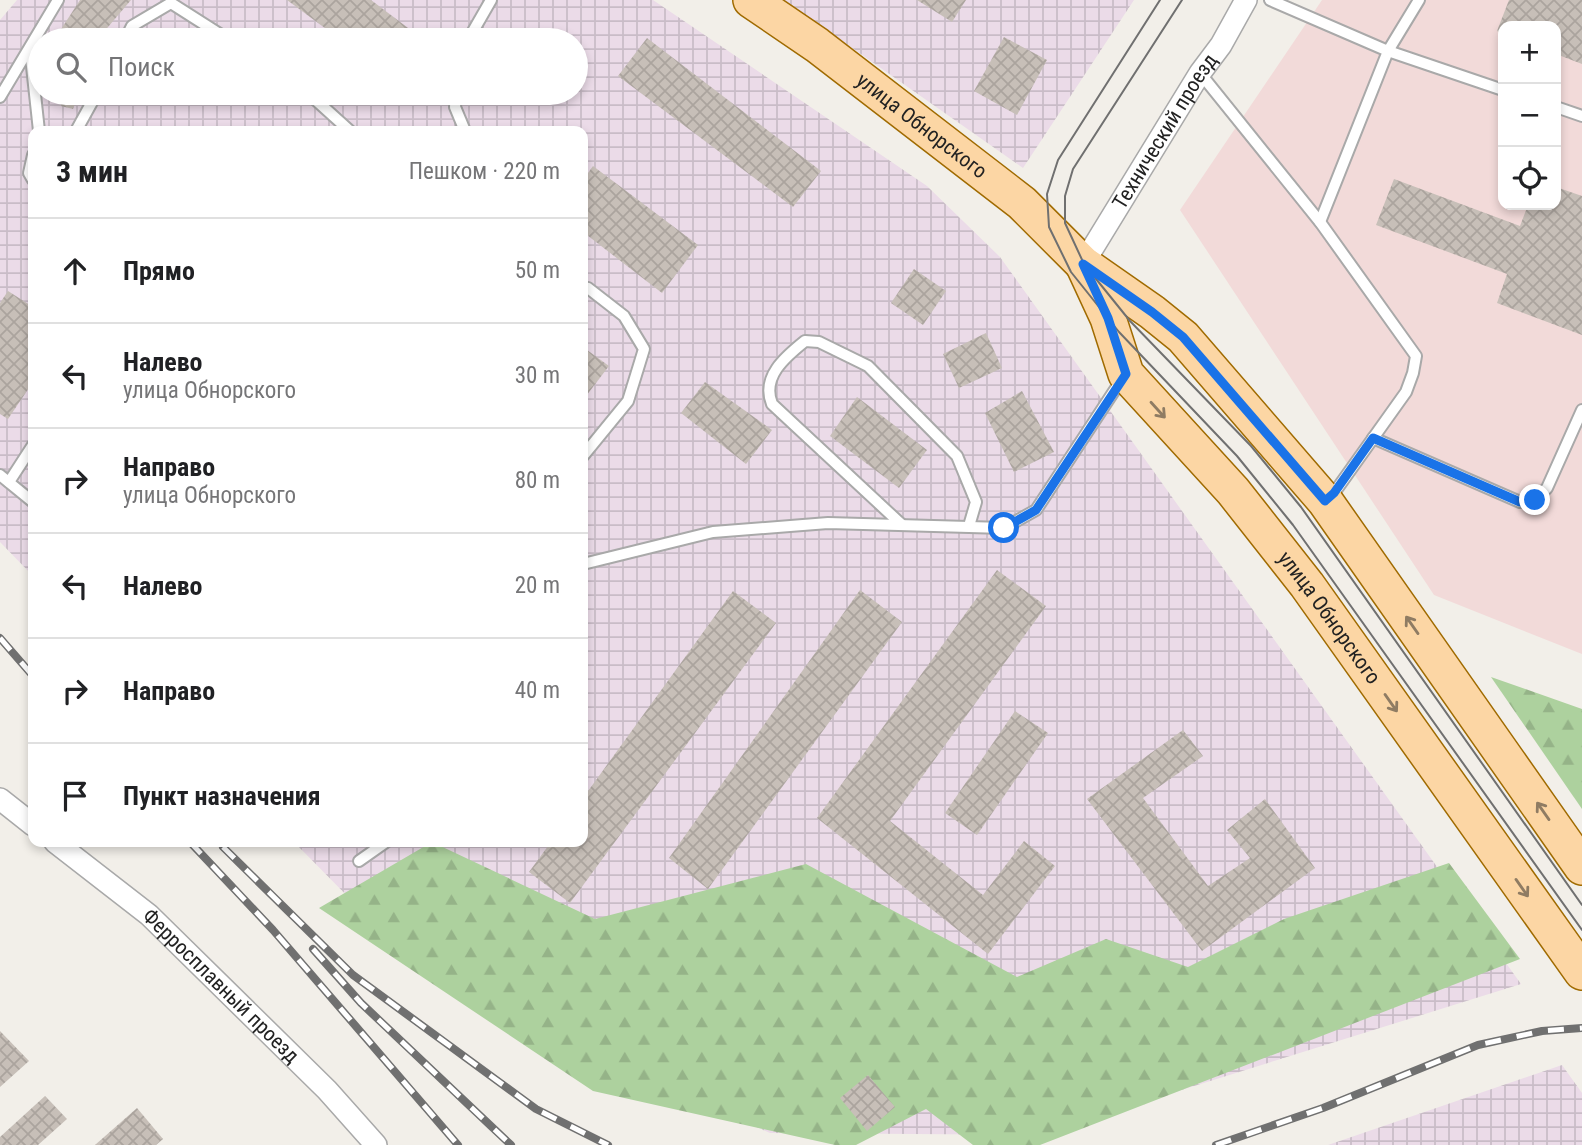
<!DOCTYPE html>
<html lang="ru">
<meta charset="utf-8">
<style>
:root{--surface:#fff;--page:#f6f6f6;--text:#202124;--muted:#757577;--line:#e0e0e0}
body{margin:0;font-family:"Roboto Condensed",sans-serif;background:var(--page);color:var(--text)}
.controls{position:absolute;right:21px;top:21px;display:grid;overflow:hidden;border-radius:14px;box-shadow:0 4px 10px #0003}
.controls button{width:63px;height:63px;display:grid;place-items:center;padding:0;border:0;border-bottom:2px solid var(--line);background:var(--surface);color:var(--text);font:35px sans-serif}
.stop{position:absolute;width:21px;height:21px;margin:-16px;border:5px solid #1a73e8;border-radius:50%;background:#fff}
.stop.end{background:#1a73e8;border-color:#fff;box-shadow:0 2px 7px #0008}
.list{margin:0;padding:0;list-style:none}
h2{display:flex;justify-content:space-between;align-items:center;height:91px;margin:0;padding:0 28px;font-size:30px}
h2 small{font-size:23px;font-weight:400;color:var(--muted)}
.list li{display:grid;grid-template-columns:46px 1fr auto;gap:21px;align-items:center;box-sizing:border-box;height:105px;padding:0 28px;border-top:2px solid var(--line)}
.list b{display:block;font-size:26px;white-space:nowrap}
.list p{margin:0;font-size:23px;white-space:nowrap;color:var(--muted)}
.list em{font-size:23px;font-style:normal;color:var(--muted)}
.icon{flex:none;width:38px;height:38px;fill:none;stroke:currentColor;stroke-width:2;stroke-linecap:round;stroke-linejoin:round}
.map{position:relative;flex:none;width:1582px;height:1145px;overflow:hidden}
.search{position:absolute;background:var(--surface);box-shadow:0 4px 10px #0003;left:28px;top:28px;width:560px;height:77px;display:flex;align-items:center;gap:18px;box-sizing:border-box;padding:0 24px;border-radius:38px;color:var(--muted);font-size:26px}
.panel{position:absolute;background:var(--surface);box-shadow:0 4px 10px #0003;left:28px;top:126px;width:560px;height:721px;border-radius:14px}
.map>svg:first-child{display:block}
</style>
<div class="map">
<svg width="1582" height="1145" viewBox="0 0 1582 1145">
<defs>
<pattern id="industrial-grid" width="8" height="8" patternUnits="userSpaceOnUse" patternTransform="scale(1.75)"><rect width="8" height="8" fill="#ebdbe8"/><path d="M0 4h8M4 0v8" fill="none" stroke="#c9bcc7"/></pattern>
<pattern id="forest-firs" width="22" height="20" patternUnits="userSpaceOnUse" patternTransform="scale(1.75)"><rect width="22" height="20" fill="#add19e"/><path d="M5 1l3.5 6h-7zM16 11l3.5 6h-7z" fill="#95b388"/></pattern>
<pattern id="building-cross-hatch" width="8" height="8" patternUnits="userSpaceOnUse" patternTransform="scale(1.75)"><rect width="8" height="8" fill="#c7bfb8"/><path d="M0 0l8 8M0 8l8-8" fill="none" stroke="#aba49e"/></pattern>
</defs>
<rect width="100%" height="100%" fill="#f2efe9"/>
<!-- commercial -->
<path fill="#f2dad9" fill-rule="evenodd" d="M1322,0H1582V654L1434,595L1180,210ZM1503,26H1556V205H1503Z"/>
<!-- industrial -->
<g fill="url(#industrial-grid)" fill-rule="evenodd">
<path d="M17,0H653L927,186L1000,257L1521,984L1037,1135L770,1133L433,983L294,842H583V131H33V576L0,542V20ZM40,40H576V93H40Z"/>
<path d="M784,0H1134L1023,168Z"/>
<path d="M1562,1065L1582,1093V1145H1328Z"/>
</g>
<!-- forest -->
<g fill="url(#forest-firs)">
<path d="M1491,677L1582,709V809Z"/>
<path d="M432,842L595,919L806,864L1017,977L1106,939L1188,967L1284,919L1449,863L1520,959L1040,1145H973L926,1109L856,1145H835L593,1091L319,908Z"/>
</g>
<!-- building -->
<g fill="url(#building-cross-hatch)">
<path d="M80,0H131L97,40H54Z"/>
<path d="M287,0H371L424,40H341Z"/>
<path d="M917,0H966L952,22Z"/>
<path d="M1509,0H1582V64L1556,54V26H1503V34L1497,31Z"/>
<path d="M1004,37L1047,60L1017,115L974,91Z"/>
<path d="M647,38L821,171L793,207L618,76Z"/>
<path d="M58,93H79L73,109L61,106Z"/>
<path d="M593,166L698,245L662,293L583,232V180Z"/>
<path d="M1394,179L1520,226L1528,205H1556V187L1582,196V335L1497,303L1507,274L1376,225Z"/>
<path d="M914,269L946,291L923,325L891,303Z"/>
<path d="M8,291L33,307V382L8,419L0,414V303Z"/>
<path d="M986,333L1002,368L959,388L943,354Z"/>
<path d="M583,347L609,366L583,400Z"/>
<path d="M705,382L772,430L746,464L681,413Z"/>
<path d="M1022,391L1054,452L1014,472L985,413Z"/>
<path d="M857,397L927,450L899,488L830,436Z"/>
<path d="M997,570L1046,606L890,821L983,895L1024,841L1055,866L988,954L817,818Z"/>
<path d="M860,590L902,622L708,889L669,858Z"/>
<path d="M733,591L776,623L570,903L529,872L551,842H583V798Z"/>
<path d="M1015,711L1048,733L977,835L945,813Z"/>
<path d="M1183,730L1203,756L1143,798L1208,886L1250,858L1227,830L1265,799L1315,868L1202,951L1087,799Z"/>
<path d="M0,1031L29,1061L0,1087Z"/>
<path d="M868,1075L895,1107L867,1131L840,1098Z"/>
<path d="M45,1096L67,1119L38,1145H0V1137Z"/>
<path d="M137,1108L163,1139L156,1145H95Z"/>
</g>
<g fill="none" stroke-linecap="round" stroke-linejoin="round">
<!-- service casing -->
<g stroke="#a9a9a9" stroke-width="14">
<g id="service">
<path d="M1270,0L1388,51L1320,222"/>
<path d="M1419,0L1388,51L1503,90"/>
<path d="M125,40L132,26L171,3L229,40"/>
<path d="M468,40L491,0"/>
<path d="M30,48L39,131"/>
<path d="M1200,73L1320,222L1416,356L1413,373L1406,392L1334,493L1327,499"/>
<path d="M308,93L350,131"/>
<path d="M456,93L455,107L465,131"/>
<path d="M0,97L58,0"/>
<path d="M1556,107L1582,116"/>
<path d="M76,131L97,93"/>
<path d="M33,155L29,173L33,180"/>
<path d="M583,287L588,288L624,316L644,349L628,401L583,456"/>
<path d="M1373,438L1520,502L1535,500L1547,488L1582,410"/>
<path d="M0,475L33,502"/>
<path d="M9,482L33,445"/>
<path d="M901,524L772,404C761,377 785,357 805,341L819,342L868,366L957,456L976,502L969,526"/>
<path d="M583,564L713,532L828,523L1004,528L1036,510L1122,379"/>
<path d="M359,861L386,842"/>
</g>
</g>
<!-- minor casing -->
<g stroke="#a9a9a9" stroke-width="24">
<g id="minor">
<path id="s1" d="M1083,264L1200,73L1221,45L1246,0"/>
<path d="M0,799L33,825"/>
<path id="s2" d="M55,842L149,915L327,1090L376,1145"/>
</g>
</g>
<!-- primary casing -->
<g stroke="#a06b00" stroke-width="38">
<g id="primary">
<path id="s3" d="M751,0L817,45L1022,203L1083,264L1152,312L1183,337L1325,501L1582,867"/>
<path id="s4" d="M1083,264L1108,318L1126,374L1233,491L1307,585L1582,972"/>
</g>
</g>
<!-- service -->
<use href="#service" stroke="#fff" stroke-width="10"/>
<!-- minor -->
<use href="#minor" stroke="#fff" stroke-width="21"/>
<!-- primary -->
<use href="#primary" stroke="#fcd6a4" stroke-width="35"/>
<!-- tram -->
<g stroke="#707070" stroke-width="2">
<path d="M1160,0L1058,160L1047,194L1049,227L1071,272L1119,332L1237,456L1293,525L1582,930"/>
<path d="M1182,0L1073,169L1065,196V223L1084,264L1130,321L1251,446L1301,507L1582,905"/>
</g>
<!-- rail casing -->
<g stroke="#707070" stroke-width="8">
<g id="rail">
<path d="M0,638L33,676"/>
<path d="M190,842L273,930L458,1145"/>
<path d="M223,847L353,975L536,1109L608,1145"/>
<path d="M313,949L361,1003L511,1145"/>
<path d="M1216,1145L1323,1108L1478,1045L1542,1031L1582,1028"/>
</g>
</g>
<!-- rail -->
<use href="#rail" stroke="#fff" stroke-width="5" stroke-dasharray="16" stroke-linecap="butt"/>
</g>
<!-- one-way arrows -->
<defs><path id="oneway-shaft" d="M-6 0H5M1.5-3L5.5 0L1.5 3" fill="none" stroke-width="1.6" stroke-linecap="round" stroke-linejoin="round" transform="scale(1.75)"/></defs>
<g stroke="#8f7c63">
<use href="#oneway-shaft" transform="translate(1158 410) rotate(48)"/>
<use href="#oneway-shaft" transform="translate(1412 625) rotate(-125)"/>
<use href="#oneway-shaft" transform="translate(1391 703) rotate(55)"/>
<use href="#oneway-shaft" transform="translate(1543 811) rotate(-125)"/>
<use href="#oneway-shaft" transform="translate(1522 888) rotate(55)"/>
</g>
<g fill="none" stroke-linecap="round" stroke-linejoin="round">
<!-- route -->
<path stroke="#1a73e8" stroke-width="9" d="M1004,528L1036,510L1126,374L1108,318L1083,264L1152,312L1183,337L1325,501L1334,493L1373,438L1520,502L1535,500"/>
</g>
<g text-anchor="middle" stroke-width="7" stroke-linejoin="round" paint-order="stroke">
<!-- street labels -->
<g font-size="21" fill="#222" stroke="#fff">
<text dy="7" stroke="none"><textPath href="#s3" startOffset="212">улица Обнорского</textPath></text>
<text dy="7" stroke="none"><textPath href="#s1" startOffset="156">Технический проезд</textPath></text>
<text dy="7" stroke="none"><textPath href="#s4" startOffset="436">улица Обнорского</textPath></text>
<text dy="7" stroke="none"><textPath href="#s2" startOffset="220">Ферросплавный проезд</textPath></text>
</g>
</g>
</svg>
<div class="controls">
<button>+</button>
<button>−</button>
<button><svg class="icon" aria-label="locate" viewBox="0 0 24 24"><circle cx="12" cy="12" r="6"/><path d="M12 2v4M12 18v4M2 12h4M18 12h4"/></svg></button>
</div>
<div class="stop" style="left:1004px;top:528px"></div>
<div class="stop end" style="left:1535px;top:500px"></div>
<div class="search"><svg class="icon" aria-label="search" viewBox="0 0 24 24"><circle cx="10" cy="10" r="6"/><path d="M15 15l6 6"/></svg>Поиск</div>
<section class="panel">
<h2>3 мин<small>Пешком · 220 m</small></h2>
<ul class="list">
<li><svg class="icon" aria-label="ahead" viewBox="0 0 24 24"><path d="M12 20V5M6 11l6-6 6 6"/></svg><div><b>Прямо</b></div><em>50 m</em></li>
<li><svg class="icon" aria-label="left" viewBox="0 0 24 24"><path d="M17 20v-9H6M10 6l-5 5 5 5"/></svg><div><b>Налево</b><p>улица Обнорского</p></div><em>30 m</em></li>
<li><svg class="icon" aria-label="right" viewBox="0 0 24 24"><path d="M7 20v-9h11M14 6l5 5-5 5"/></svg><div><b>Направо</b><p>улица Обнорского</p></div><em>80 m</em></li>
<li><svg class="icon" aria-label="left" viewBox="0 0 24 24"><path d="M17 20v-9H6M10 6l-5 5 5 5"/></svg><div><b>Налево</b></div><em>20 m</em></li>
<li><svg class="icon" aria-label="right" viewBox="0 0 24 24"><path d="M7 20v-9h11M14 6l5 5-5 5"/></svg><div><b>Направо</b></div><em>40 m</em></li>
<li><svg class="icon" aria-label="arrive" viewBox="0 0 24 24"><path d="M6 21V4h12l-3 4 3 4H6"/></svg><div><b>Пункт назначения</b></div></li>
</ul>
</section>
</div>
